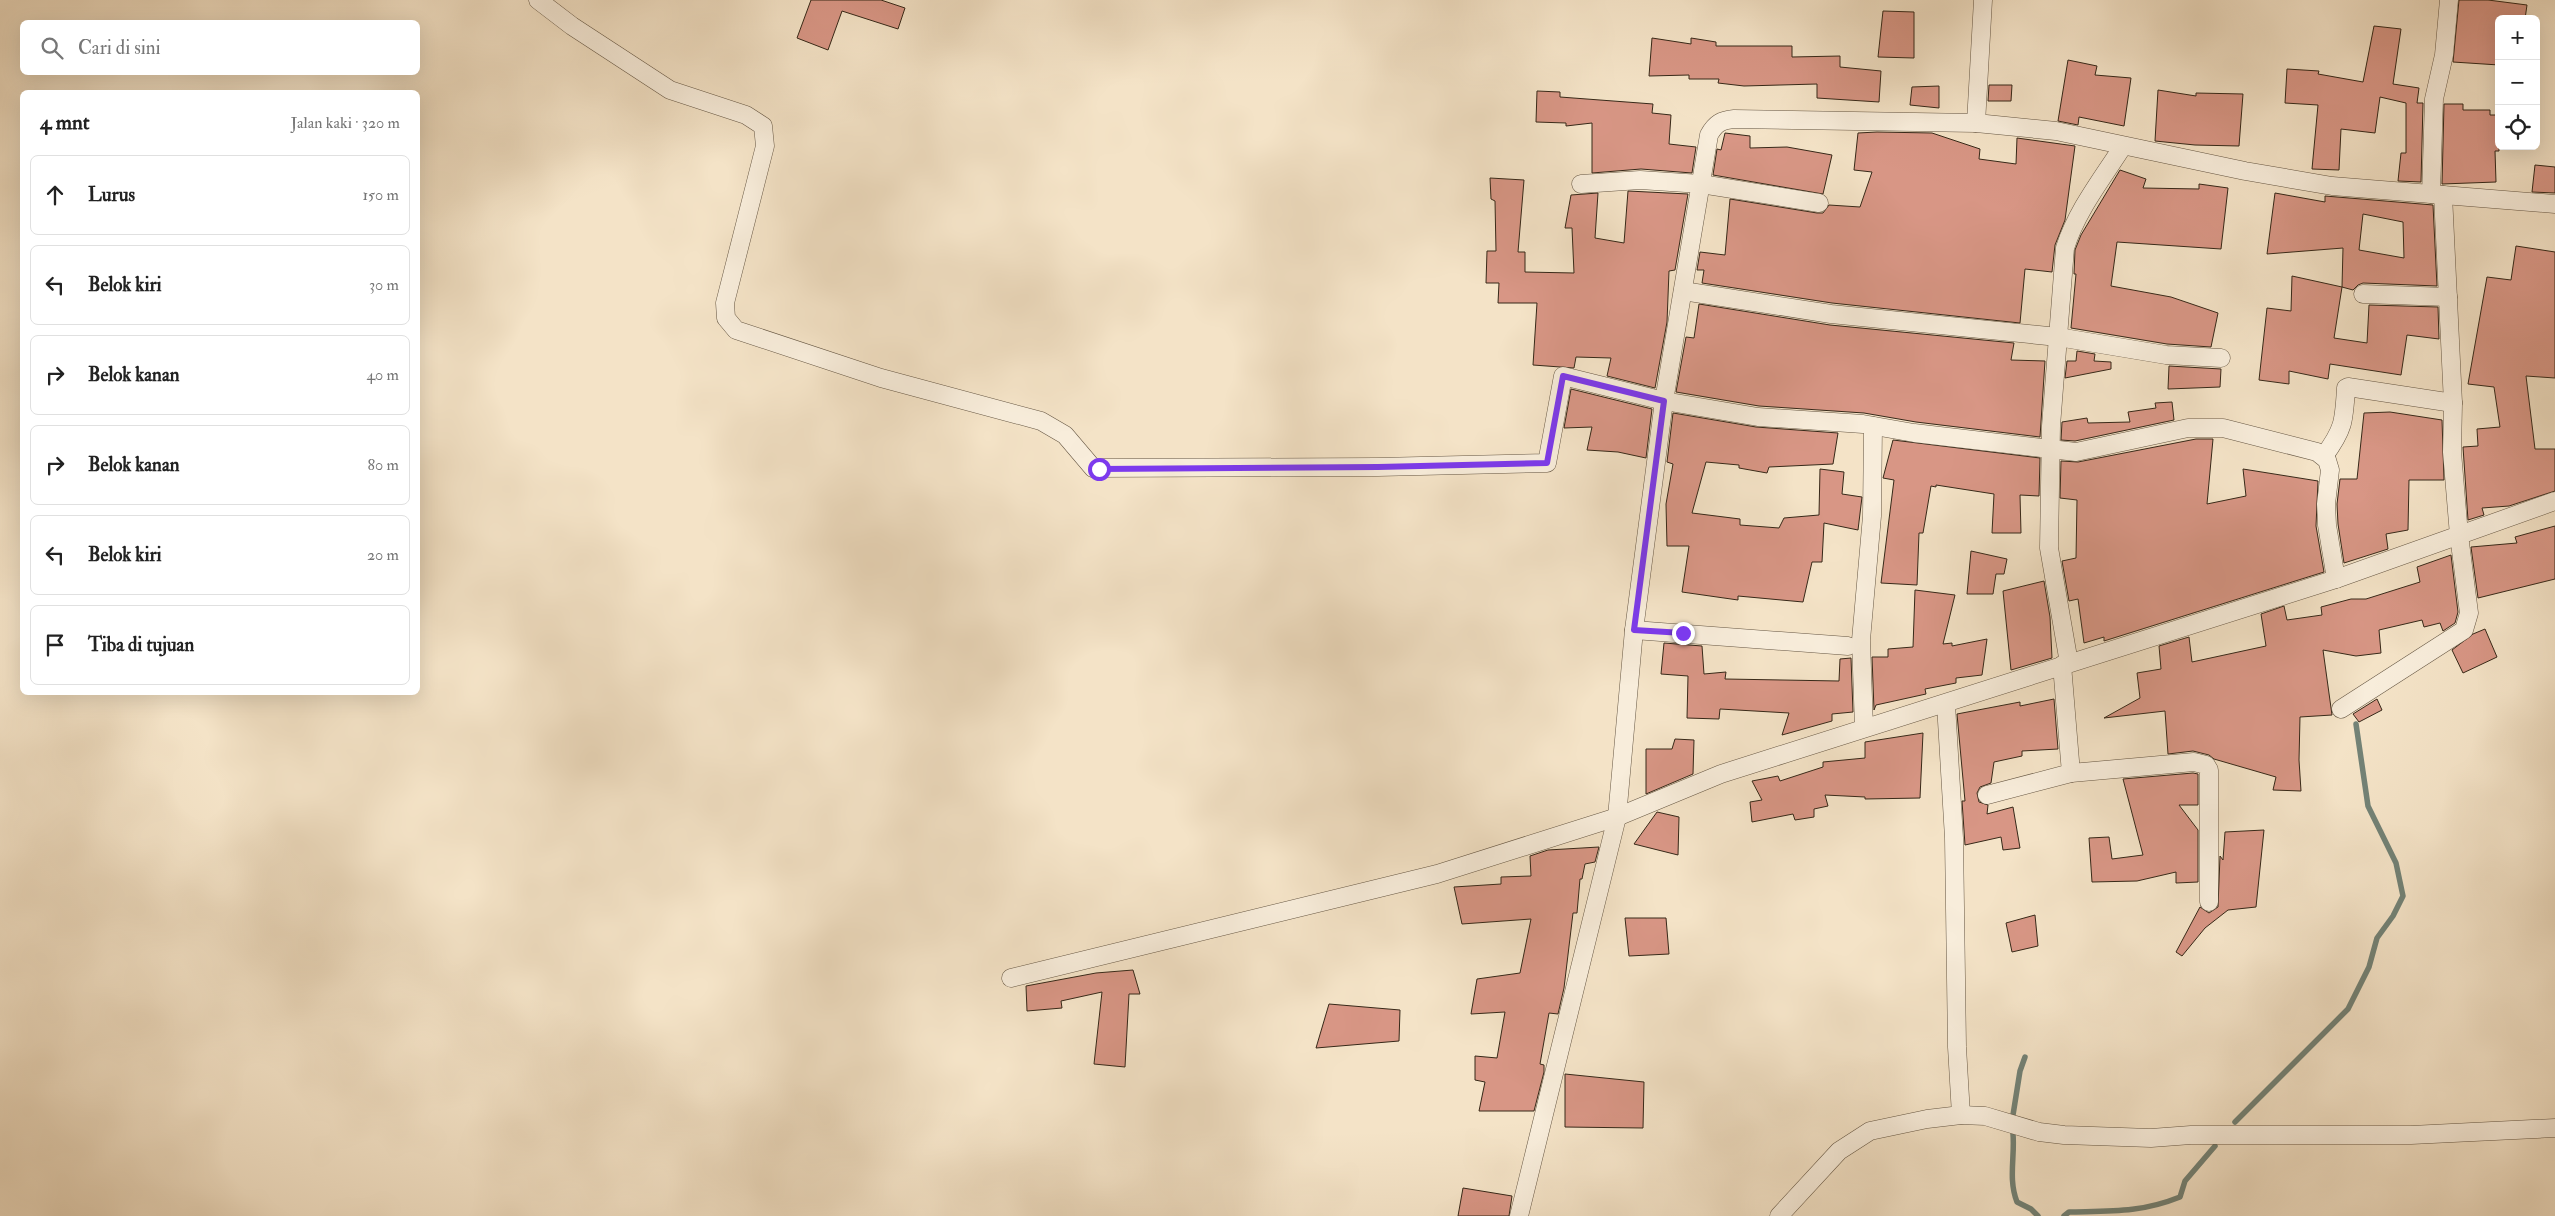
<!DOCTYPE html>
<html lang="id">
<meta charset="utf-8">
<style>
:root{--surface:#fff;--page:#f6f6f6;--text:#222;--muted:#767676;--line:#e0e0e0}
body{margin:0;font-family:"IM FELL Double Pica",serif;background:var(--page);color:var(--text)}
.controls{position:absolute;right:15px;top:15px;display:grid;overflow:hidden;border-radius:8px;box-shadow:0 5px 20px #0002}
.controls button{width:45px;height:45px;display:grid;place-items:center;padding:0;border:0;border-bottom:1px solid var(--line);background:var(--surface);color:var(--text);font:25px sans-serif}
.stop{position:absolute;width:15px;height:15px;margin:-11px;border:4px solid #7c3aed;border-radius:50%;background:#fff}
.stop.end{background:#7c3aed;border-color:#fff;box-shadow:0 1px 5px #0008}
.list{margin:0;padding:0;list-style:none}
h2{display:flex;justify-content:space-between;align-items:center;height:65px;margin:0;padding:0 20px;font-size:21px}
h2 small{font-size:16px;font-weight:400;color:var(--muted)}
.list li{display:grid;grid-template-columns:32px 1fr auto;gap:15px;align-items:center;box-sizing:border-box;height:80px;margin:0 10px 10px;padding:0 10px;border:1px solid var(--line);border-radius:8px}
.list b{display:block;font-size:19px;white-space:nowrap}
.list em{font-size:16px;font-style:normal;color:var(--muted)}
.icon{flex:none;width:28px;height:28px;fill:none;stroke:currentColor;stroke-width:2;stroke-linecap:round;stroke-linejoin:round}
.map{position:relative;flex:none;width:2555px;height:1216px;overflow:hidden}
.search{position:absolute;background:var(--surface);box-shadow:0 5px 20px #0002;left:20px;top:20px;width:400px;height:55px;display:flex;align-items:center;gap:12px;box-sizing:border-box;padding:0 18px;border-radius:8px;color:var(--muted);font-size:19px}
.panel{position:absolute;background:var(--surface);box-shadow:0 5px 20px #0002;left:20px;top:90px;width:400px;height:605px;border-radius:8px}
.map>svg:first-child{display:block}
</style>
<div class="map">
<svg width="2555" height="1216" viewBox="0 0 2555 1216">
<rect width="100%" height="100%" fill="#f4e3c7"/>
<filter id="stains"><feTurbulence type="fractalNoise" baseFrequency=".004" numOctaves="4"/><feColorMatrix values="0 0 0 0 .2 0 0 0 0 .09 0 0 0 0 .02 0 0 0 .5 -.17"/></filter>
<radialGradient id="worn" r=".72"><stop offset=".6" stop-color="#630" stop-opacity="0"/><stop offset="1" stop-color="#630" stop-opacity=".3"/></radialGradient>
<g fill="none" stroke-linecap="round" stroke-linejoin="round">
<!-- stream -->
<g stroke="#738276" stroke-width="5.5">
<path d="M2013,1115L2020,1071L2025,1057"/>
<path d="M2235,1122L2348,1009L2369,967L2377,938L2393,916L2403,896L2396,863L2368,806L2356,724"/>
<path d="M2013,1134C2015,1157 2008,1179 2017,1202L2031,1209L2038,1216"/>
<path d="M2064,1216L2069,1212C2111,1211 2140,1213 2180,1197L2185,1181L2215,1146"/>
</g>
</g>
<!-- building -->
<g fill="#d89685" stroke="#362818" fill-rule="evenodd">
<path d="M811,0H881L905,8L898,29L842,11L828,50L797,38Z"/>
<path d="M2459,0H2488L2527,5L2525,19H2499V65L2453,62Z"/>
<path d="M1883,11L1914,12V58L1878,57Z"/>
<path d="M2374,26L2401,29L2393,84L2419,88L2417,103H2423L2421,182L2398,181L2401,153H2406V103L2380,97L2375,133L2341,129L2339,170L2312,169L2318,105L2285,103L2287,69L2319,71L2318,74L2363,82Z"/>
<path d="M1652,38L1691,44V38L1716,42V46H1792V57L1840,56V67L1881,71L1879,102L1817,98V84L1744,86L1718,83L1719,79H1689V75L1649,76Z"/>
<path d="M2068,60L2097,66L2095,75L2131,78L2124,126L2079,117L2078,125L2058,121Z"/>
<path d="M1989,85H2012L2011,101H1988Z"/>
<path d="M1939,86V108L1910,105L1912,87Z"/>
<path d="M2158,90L2196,96V93L2243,94L2239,146L2195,145L2155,141Z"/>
<path d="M1537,91L1560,92V97L1653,104L1652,113L1671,115L1669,144L1696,147L1692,173L1641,169L1592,173V123L1566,126V123L1536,122Z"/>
<path d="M2444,104H2463V110H2490V115H2499V151H2495L2496,182L2442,184Z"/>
<path d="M1877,132L1932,133L1980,149L1979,159L2016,164L2017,138L2075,146L2065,220L2055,245L2052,272L2025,269L2020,323L1832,303L1702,283L1704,270H1697L1700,252L1725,255L1730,199L1817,213H1823L1829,205L1860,207L1872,172L1854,170L1858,133Z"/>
<path d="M1725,133L1750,136V148L1787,147L1832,155L1823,194L1713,175L1717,149L1721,150Z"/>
<path d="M2535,165L2555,167V193L2532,192Z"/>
<path d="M2120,170L2146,179L2143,188L2199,189V184L2228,188L2221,249L2117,242L2111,286L2171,297L2218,313L2211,347L2167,344L2071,328L2076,274H2074L2075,250L2081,235Z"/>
<path d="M1490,178L1524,180L1518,252H1525V272L1574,273L1572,228H1565L1571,195L1598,193L1595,238L1624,243L1628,191L1688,194L1675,270L1669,271L1667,322L1655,388L1607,376L1611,358L1576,357L1574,368L1533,365L1537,303H1498L1499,283H1486L1487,251H1496L1495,201L1491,199Z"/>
<path d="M2275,193L2325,202V196L2433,205L2437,286L2363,283L2358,285L2353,290L2342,287L2343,248L2267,254ZM2363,214L2403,222L2404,258L2359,250Z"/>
<path d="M2516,246L2555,252V378L2526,376L2535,449H2555V491L2509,506L2482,508L2484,515L2468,520L2463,447L2478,446L2477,429L2500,427L2494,387L2468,384L2487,277L2511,280Z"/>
<path d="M2292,276L2342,287L2334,338L2367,343L2369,305L2438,307L2439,339L2407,335L2401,375L2330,364L2328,379L2289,371V384L2259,380L2267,308L2291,311Z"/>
<path d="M1699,304L1830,325L2014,343L2011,360L2045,361L2040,437L1916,422L1864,413L1759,406L1676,392L1686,337L1694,338Z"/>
<path d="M2077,351L2095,354L2094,361L2111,362V369L2065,378L2067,361H2076Z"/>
<path d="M2169,366L2221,369L2220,387L2168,389Z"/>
<path d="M1571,389L1652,409L1646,458L1618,452L1587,450L1592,427L1564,428Z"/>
<path d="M2172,402L2174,420L2075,441L2061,440L2062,422L2087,418L2088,423L2130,422L2128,412L2156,408L2155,403Z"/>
<path d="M2390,412L2442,420L2444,480H2409L2408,530L2386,534L2388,549L2344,563L2338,524L2337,504L2340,479H2357L2364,413Z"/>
<path d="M1673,413L1756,427L1838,433L1833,464L1769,467L1767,473L1739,468V465L1706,462L1692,513L1740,519V525L1779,528L1784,518L1819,515L1820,469L1844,472L1842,494L1862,497L1858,530L1824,523L1822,562H1812L1803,602L1738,596V600L1682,592L1689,546H1667L1666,504L1673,464L1667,462Z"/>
<path d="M2196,439H2213L2207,504L2246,496L2243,469L2318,481L2316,526L2324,572L2104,641V637L2084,643L2078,599L2069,601L2062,561L2076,558L2077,500L2060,498L2061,461L2078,462Z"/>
<path d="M1893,440L2040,458L2039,496L2020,495L2021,533H1992L1994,494L1936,485V487L1931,486L1923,533H1919L1917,585L1881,583L1894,480L1883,478Z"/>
<path d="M2555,526V579L2478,598L2471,547L2517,543L2515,537Z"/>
<path d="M1971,551L2007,559L2004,574H1996L1993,594H1967Z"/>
<path d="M2451,555L2458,612L2455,623L2443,631L2440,623L2424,627L2422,620L2379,630L2381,653L2356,656L2323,650L2332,715L2300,717L2299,760L2301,791L2273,790L2276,777L2214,759L2209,755L2193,751L2168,754L2165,711L2104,718L2140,698L2137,673L2161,669L2159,646L2189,637L2192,662L2266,646L2261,614L2284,606L2287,620L2322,615L2321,607L2351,599H2366L2420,582L2417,567Z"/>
<path d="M2044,581L2050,617L2052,658L2011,670L2003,591Z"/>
<path d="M1915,590L1955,595L1943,644L1952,643V646L1987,639L1982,675L1956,678V683L1925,689L1926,694L1876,705L1874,710L1872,657H1888V649L1913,647Z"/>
<path d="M2485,629L2497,657L2463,673L2452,650L2473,634Z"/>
<path d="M1664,643L1702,646L1704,674L1726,672L1725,679L1839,681L1840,659L1851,658L1853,712L1832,714V721L1782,735L1789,713L1720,709L1719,719L1687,718L1688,676L1661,674Z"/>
<path d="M2054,699L2058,749L2022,751V756L1994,762L1991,783L1980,787L1977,793L1979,802L1988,805L1987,814L2013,807L2020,848L2003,850L2001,837L1965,845L1962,801H1965L1957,714L2020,702V706Z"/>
<path d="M2377,699L2382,710L2359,722L2353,714Z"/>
<path d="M1923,733L1920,798L1865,799V797L1825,795L1828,806L1814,809V817L1795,820L1793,814L1752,822L1750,802L1762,800L1752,781L1778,776L1780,781L1823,767V762L1865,758V742Z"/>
<path d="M1675,739L1694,740L1693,774L1646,794V749H1672Z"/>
<path d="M2193,773L2198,774V805H2179L2198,830V882L2176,883V872L2137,881L2092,882L2089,838L2109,837L2112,859L2143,855L2123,779Z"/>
<path d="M1657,812L1679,817L1678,855L1634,844Z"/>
<path d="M2264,830L2256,907L2228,910L2205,928L2182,956L2176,952L2200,907L2209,913L2218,907L2220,856L2223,860L2225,832Z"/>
<path d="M1599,847L1595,862L1585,864L1582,879H1580L1577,913H1573L1564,988L1558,1014L1549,1013L1540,1064L1544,1065V1072L1534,1111H1479L1485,1082L1475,1080V1056L1497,1058L1505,1012L1471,1014L1477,979L1520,973L1531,919L1462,924L1454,887L1501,884V877L1531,876L1530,856L1548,850Z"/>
<path d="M2035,915L2038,946L2012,952L2006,923Z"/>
<path d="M1625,918H1666L1669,954L1629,956Z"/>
<path d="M1133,970L1140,994H1129L1125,1067L1094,1064L1102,992L1061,1001L1062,1008L1027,1011L1026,986L1096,973Z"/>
<path d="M1329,1004L1400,1010L1399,1041L1316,1048Z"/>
<path d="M1565,1074L1644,1082L1643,1128L1565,1127Z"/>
<path d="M1463,1188L1512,1196L1509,1216H1458Z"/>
</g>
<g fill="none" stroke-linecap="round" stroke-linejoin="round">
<!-- street casing -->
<g stroke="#665744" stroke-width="19">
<g id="street">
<path d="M538,0L572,26L670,90L746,115L763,126L765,146L725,303L726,318L736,330L881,378L1041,421L1065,435L1093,468L1378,467L1547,463L1563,376L1664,401L1758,417L1863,424L1914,433L2076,452L2188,428H2223L2317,452L2327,460L2330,470L2326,504L2327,525L2336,579"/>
<path d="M1976,123L1983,0"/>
<path d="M1581,184L1640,180L1701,184L1819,203"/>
<path d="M2431,194L2434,99L2444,55L2449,0"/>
<path d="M1683,291L1831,314L2058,337L2166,355L2221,358"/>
<path d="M2363,294L2448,297"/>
<path d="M2324,456C2344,429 2344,421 2346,388L2348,387L2453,403"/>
<path d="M1634,630L1848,646"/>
<path d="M2069,663L2049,548L2051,426L2065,248C2077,210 2102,179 2123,146"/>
<path d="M1946,704L1954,838L1957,1047L1961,1115"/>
<path d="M2341,709L2464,630L2469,613L2459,535L2452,452L2453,403L2443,195"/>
<path d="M1864,728L1861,640L1872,516L1873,426"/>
<path d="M2071,773L2194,762L2206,765L2209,770V902"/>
<path d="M1987,795L2071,773L2062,665"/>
<path d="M1011,978L1437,874L1617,817L1721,774L2336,579L2555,501"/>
<path d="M1519,1216L1617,817L1634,630L1664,401L1709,135C1715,124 1721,120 1734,119L1976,123L2056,131L2245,171L2332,186L2555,204"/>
<path d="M1779,1216L1839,1151L1870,1131L1927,1119L1961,1115L1985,1116L2039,1132L2064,1135L2151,1138L2191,1135H2411L2555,1128"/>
</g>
</g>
<!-- street -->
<use href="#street" stroke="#f8eddb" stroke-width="18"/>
</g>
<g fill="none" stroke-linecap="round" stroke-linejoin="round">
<!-- route -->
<path stroke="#7c3aed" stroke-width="6" d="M1099,469L1378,467L1547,463L1563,376L1664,401L1634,630L1683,633"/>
</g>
<rect width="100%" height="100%" filter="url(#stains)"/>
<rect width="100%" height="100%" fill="url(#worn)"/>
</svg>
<div class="controls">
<button>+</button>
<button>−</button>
<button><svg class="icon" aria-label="locate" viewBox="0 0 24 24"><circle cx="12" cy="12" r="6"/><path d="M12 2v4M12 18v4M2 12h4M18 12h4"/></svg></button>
</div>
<div class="stop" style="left:1099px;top:469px"></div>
<div class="stop end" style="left:1683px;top:633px"></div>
<div class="search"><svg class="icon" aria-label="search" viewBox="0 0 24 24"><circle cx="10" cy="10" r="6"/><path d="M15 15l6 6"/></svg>Cari di sini</div>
<section class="panel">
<h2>4 mnt<small>Jalan kaki · 320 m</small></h2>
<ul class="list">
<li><svg class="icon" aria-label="ahead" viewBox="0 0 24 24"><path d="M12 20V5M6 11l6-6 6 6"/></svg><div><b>Lurus</b></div><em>150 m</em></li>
<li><svg class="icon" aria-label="left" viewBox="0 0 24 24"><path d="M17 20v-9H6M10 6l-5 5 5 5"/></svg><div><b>Belok kiri</b></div><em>30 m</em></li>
<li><svg class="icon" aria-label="right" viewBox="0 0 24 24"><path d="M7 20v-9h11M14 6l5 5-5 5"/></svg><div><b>Belok kanan</b></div><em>40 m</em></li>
<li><svg class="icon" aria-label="right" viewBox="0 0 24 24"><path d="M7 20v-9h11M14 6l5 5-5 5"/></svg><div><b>Belok kanan</b></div><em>80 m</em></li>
<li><svg class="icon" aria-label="left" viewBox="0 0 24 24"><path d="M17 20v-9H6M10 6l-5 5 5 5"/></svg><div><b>Belok kiri</b></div><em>20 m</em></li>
<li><svg class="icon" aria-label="arrive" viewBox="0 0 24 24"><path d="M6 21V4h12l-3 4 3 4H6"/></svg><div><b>Tiba di tujuan</b></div></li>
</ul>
</section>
</div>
